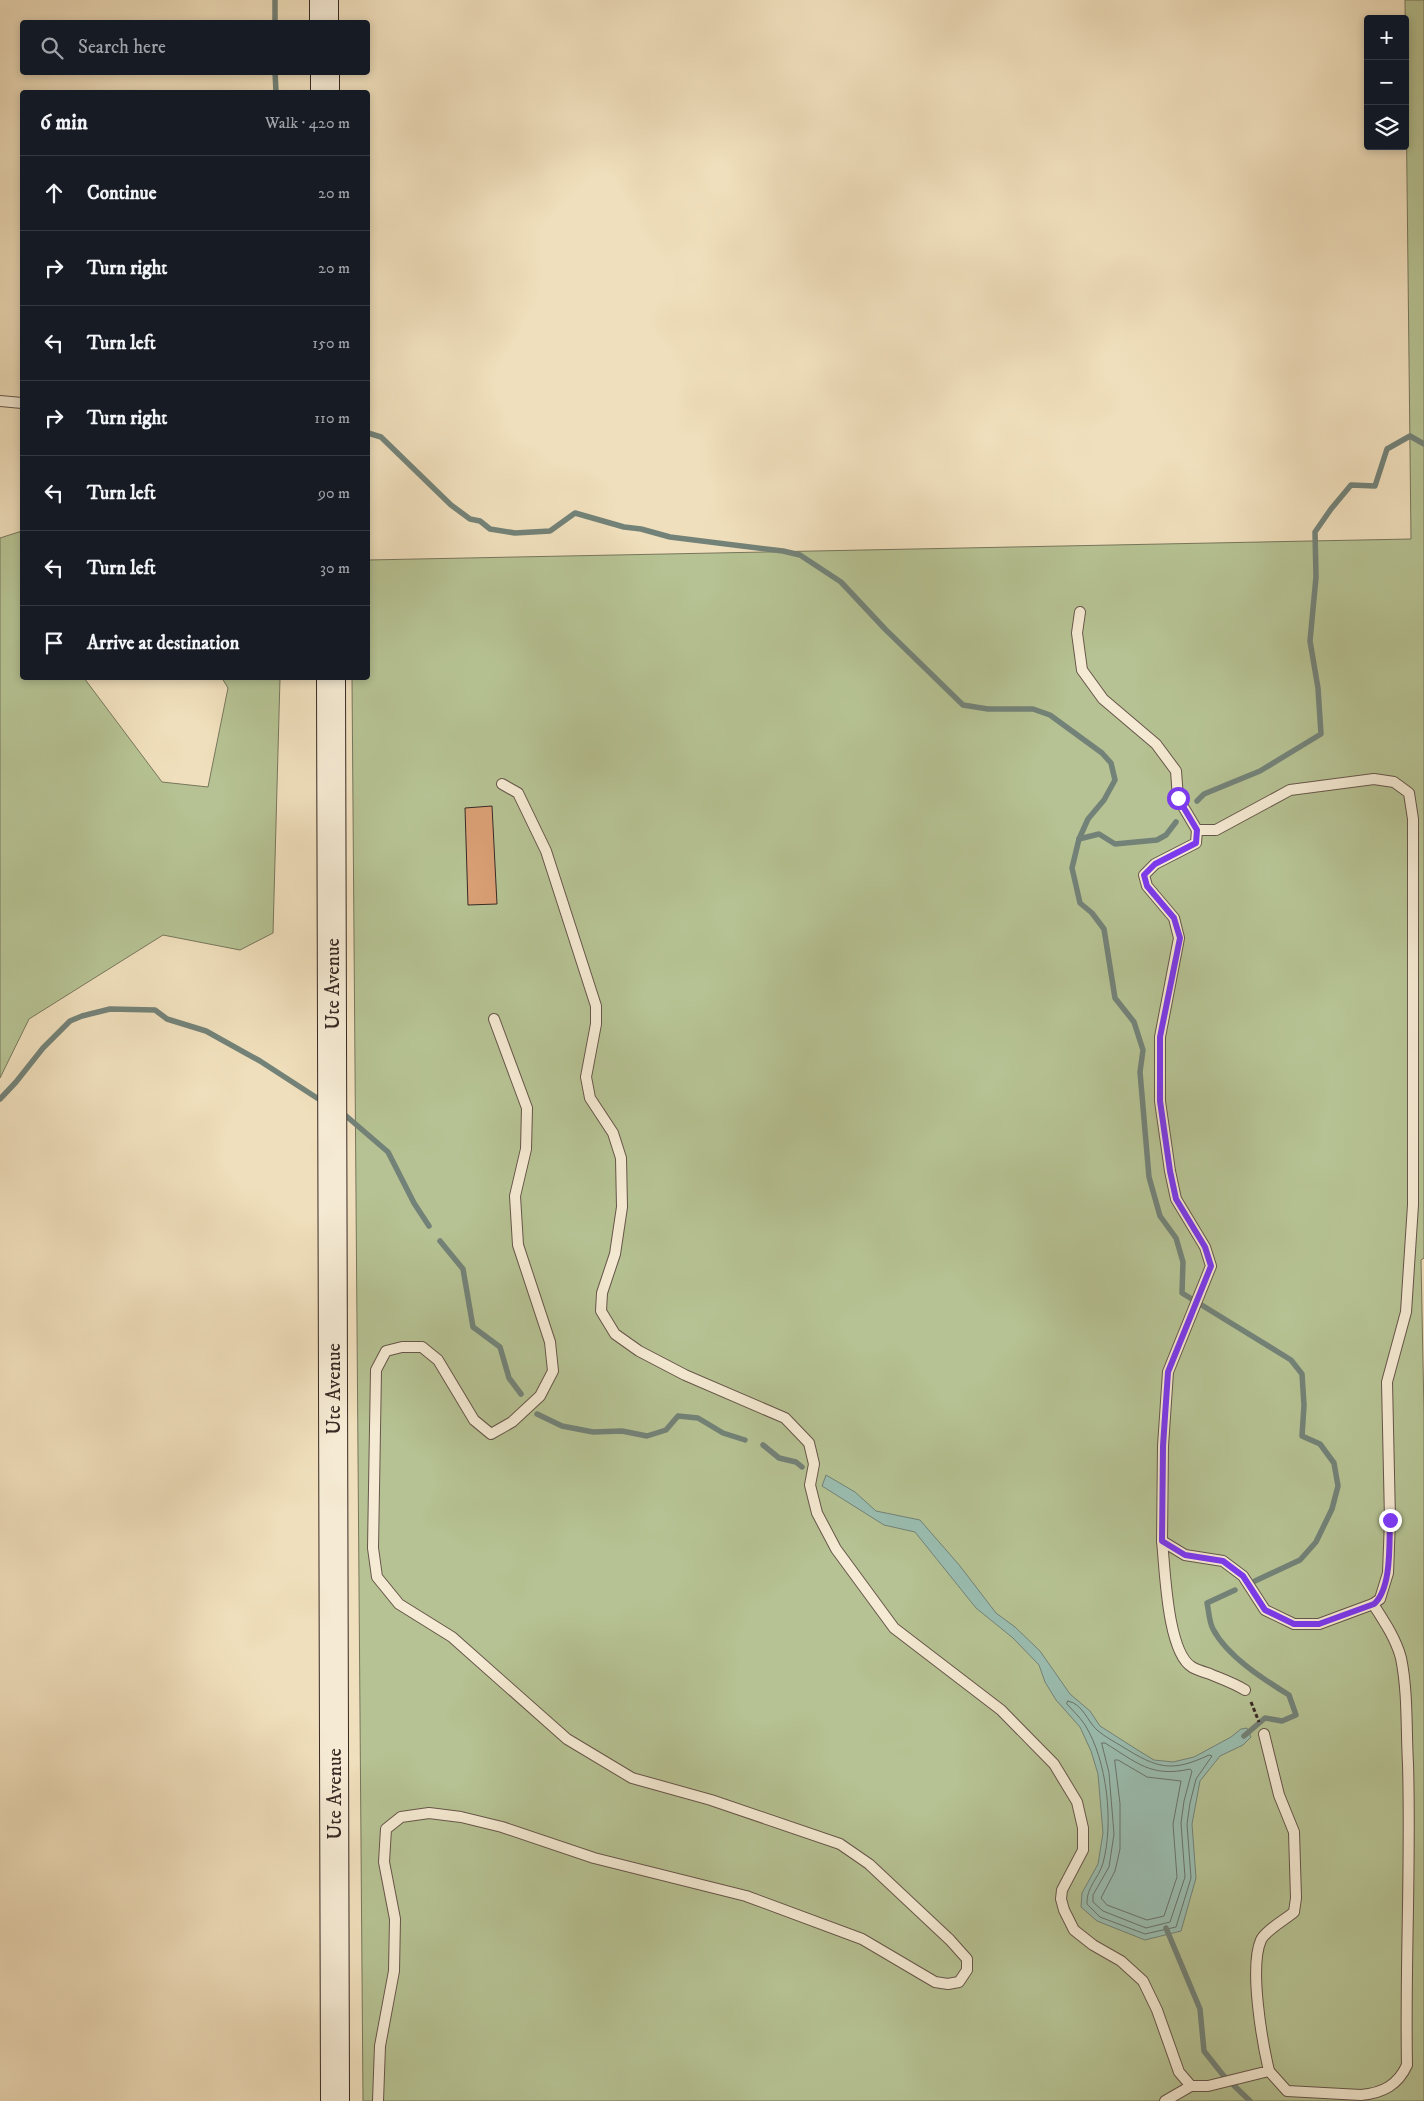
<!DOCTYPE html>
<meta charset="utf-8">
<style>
:root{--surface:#171b24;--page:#20242c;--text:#f1f3f6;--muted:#9ea1a6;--line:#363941}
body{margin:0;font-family:"IM FELL DW Pica",serif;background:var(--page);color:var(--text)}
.controls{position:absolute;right:15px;top:15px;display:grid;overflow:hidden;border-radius:5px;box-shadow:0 2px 8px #0003}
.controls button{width:45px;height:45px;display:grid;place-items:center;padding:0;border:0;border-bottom:1px solid var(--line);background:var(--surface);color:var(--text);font:25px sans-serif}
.stop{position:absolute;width:15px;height:15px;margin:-11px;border:4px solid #7c3aed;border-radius:50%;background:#fff}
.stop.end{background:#7c3aed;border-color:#fff;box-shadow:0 1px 5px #0008}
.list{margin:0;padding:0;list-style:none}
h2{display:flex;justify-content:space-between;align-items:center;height:65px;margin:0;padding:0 20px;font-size:21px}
h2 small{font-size:16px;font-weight:400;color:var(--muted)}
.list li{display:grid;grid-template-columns:32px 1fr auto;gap:15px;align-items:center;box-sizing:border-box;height:75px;padding:0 20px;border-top:1px solid var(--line)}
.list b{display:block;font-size:19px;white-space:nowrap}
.list em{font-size:16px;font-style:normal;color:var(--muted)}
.icon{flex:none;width:28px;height:28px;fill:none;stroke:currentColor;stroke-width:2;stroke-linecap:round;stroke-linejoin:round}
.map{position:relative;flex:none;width:1424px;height:2101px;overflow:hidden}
.search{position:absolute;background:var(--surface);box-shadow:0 2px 8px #0003;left:20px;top:20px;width:350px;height:55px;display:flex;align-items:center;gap:12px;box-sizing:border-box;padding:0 18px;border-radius:5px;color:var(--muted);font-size:19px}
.panel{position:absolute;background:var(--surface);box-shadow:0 2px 8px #0003;left:20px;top:90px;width:350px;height:590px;border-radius:5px}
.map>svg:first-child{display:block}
</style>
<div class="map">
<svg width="1424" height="2101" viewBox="0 0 1424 2101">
<rect width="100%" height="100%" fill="#f0dfbc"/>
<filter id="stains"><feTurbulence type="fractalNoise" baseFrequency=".004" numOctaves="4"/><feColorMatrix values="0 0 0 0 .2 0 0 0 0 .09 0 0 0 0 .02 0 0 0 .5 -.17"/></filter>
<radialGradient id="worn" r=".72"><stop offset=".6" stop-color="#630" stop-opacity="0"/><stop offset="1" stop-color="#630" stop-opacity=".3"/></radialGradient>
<!-- green -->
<g fill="#b6c293" stroke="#77765c">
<path d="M1405,0H1424V1258L1421,1260L1424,1413V2101H363L352,678H368V560L1411,539Z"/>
<path d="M22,531V678H84L162,782L208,787L228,688L222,678H280L273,933L240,950L163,935L29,1019L0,1078V538Z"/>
</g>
<!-- water -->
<path fill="#9abdb0" stroke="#738278" d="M826,1475L855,1492L876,1511L920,1520L960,1566L996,1613L1015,1627L1040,1651L1070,1694L1090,1711L1100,1726L1136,1749L1154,1760L1173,1762L1194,1757L1231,1737L1241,1729L1247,1728L1251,1737L1243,1745L1220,1756L1200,1781L1192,1824L1196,1878L1181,1931L1145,1940L1097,1921L1081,1907L1082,1893L1098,1864L1103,1833L1098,1774L1091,1751L1080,1727L1056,1700L1045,1682L1039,1665L1013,1638L976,1608L915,1532L884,1525L822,1486Z"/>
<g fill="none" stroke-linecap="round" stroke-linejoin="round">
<!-- shore -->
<g stroke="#69736a" stroke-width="1">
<path d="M1068,1701C1083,1704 1087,1721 1097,1730C1105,1737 1115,1742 1123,1747C1157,1768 1171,1773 1209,1755L1212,1756L1196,1779L1190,1803L1187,1824L1191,1878L1176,1927L1145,1934L1100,1917L1087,1904C1086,1887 1099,1878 1103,1863C1114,1823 1107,1760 1085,1725C1080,1717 1073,1711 1067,1704Z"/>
<path d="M1102,1743H1105C1136,1762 1151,1778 1190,1769L1192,1771L1184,1801L1181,1823L1185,1877L1170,1922L1146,1928L1103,1911L1093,1902V1895L1109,1867L1114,1834L1109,1773Z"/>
<path d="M1115,1760H1118L1147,1777L1181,1781L1173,1824L1177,1877L1164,1916L1147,1920L1107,1905L1101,1898L1115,1871L1120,1849V1804Z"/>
</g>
<!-- stream -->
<g stroke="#738278" stroke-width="5.5">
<path d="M275,22V0"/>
<path d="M275,72L276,92"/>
<path d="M368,433L381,437L451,505L470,519L480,521L490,529L515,533L550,531L575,513L624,527L641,529L670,537L783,551L800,555L841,582L885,629L963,705L988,709H1033L1050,715L1102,753L1111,763L1115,780L1104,800L1088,819L1079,839L1072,868L1080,903L1092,913L1104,929L1115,998L1134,1022L1143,1050L1140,1072L1149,1177L1160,1216L1176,1238L1183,1262L1182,1293L1291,1360L1302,1374L1304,1405L1302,1436L1320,1444L1334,1463L1338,1486L1332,1509L1316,1542L1300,1560L1255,1581"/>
<path d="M1197,801L1204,794L1260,771L1321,734L1318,688L1310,641L1316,577L1315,532L1331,509L1351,485L1375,486L1387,449L1410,436L1424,444"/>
<path d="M1079,839L1099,834L1115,844L1157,840L1166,835L1176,822"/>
<path d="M0,1099L16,1082L43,1048L70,1021L82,1016L110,1009L155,1010L167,1019L206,1031L260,1061L317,1098"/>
<path d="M345,1115L388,1152L414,1203L429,1226"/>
<path d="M440,1241L463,1269L473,1327L500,1347L509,1378L521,1394"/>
<path d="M537,1414L562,1426L593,1432L622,1431L647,1436L666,1430L678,1416L698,1418L723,1433L745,1440"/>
<path d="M763,1445L779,1458L796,1462L802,1467"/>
<path d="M1235,1590L1207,1603C1209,1611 1209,1622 1213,1629C1227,1656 1263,1679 1289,1695L1296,1715L1282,1721L1265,1718L1244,1736"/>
<path d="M1166,1928L1200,2009L1204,2051L1223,2075L1250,2101"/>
</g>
</g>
<!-- building -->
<path fill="#d99f74" stroke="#382924" d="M492,806L497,904L468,905L465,808Z"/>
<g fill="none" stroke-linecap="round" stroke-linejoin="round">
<!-- service casing -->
<g stroke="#66564a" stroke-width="12">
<g id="service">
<path d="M0,401L22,403"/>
<path d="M1080,612L1077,633L1082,670L1103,699L1156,744L1176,771L1178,798L1197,830H1216L1290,790L1374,779L1394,782L1409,793L1413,819V1205L1406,1312L1387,1382L1390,1520L1388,1573L1380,1599L1373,1604L1319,1624H1294L1265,1610L1243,1576L1223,1561L1185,1555L1162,1541C1165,1568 1167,1652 1192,1667C1197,1670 1204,1672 1210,1674C1222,1679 1234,1683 1245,1690"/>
<path d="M502,784L518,793L546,851L596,1006V1024L586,1077L590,1098L613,1133L621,1158L622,1207L615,1254L602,1293L601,1311L615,1334L639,1351L685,1375L785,1418L809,1443L814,1464L810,1485L817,1513L836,1549L894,1628L1001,1710L1054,1764L1077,1802L1083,1828V1850L1062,1890L1061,1899L1064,1910L1074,1930L1093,1945L1121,1961L1143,1981L1157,2010L1179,2072L1191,2086H1208L1269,2071C1262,2041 1249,1967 1261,1940C1265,1931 1286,1919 1294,1912L1296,1898L1294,1832L1279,1795L1264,1734"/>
<path d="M1162,1541L1163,1446L1168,1372L1211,1266L1205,1247L1176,1199L1170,1171L1160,1101V1037L1179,938L1174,918L1147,886L1144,875L1155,864L1196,843L1197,830"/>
<path d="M1269,2071L1287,2091L1361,2095C1383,2093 1398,2085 1407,2065C1405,1965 1411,1865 1408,1764C1406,1729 1408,1693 1401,1658C1396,1639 1384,1621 1373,1604"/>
<path d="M378,2101L380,2046L394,1971L395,1919L384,1862L386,1829L401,1817L429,1813L461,1817L502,1827L594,1858L746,1896L862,1939L935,1982L948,1984L959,1982L967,1970V1959L950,1940L869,1864L840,1844L711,1800L632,1778L567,1739L452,1637L399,1604L377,1577L373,1548L376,1370L386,1351L402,1347H422L438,1360L474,1420L491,1434L512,1422L540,1396L553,1371L550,1342L518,1245L515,1196L526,1149L527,1108L494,1019"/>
<path d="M1165,2101L1191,2086"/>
</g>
</g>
<!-- secondary casing -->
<g stroke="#382924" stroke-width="30">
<g id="secondary">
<path d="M324,0V22"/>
<path d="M325,72V92"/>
<path d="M331,678L335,2101"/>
</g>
</g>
<!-- path -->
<path stroke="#382924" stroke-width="3" stroke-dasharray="4 2.5" stroke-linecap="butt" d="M1251,1702L1259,1722"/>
<!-- service -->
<use href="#service" stroke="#f5ead3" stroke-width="10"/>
<!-- secondary -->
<use href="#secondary" stroke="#f5ead3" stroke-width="28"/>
</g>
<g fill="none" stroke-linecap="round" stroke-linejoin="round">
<!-- route -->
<path stroke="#7c3aed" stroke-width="6" d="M1178,798L1197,830L1196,843L1155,864L1144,875L1147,886L1174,918L1180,938L1160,1037V1101L1170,1171L1176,1199L1205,1247L1211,1266L1168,1372L1163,1446L1162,1541L1185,1555L1223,1561L1243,1576L1265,1610L1294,1624H1319L1374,1604C1392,1588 1389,1544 1390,1520"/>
</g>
<g text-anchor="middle" stroke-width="4.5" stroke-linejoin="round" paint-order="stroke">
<!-- street labels -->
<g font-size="20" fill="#382924" stroke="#f5ead3">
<text transform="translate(332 984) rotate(-90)" y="7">Ute Avenue</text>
<text transform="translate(333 1389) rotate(-90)" y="7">Ute Avenue</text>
<text transform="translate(334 1794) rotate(-90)" y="7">Ute Avenue</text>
</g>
</g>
<rect width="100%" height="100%" filter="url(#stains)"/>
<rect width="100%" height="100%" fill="url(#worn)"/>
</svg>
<div class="controls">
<button>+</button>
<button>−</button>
<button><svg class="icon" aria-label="layers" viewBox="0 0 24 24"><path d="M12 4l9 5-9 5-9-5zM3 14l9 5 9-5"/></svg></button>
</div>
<div class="stop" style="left:1178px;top:798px"></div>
<div class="stop end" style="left:1390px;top:1520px"></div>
<div class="search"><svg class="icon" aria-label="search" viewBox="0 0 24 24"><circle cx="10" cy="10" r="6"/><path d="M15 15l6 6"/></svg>Search here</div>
<section class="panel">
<h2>6 min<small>Walk · 420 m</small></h2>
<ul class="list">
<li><svg class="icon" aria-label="ahead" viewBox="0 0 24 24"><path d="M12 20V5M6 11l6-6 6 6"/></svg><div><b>Continue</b></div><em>20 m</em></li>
<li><svg class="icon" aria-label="right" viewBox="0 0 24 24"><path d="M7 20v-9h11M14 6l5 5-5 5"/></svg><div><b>Turn right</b></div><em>20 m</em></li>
<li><svg class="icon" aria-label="left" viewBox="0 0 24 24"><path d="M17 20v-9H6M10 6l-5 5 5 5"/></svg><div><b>Turn left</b></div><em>150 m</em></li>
<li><svg class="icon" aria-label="right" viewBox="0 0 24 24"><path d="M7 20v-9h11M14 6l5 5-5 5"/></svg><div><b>Turn right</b></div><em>110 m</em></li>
<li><svg class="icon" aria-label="left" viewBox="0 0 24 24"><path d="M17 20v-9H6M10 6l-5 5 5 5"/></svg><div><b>Turn left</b></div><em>90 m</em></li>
<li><svg class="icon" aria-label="left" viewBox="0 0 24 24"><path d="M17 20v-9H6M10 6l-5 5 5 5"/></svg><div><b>Turn left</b></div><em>30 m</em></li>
<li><svg class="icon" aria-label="arrive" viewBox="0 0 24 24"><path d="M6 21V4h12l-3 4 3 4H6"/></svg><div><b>Arrive at destination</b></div></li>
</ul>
</section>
</div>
